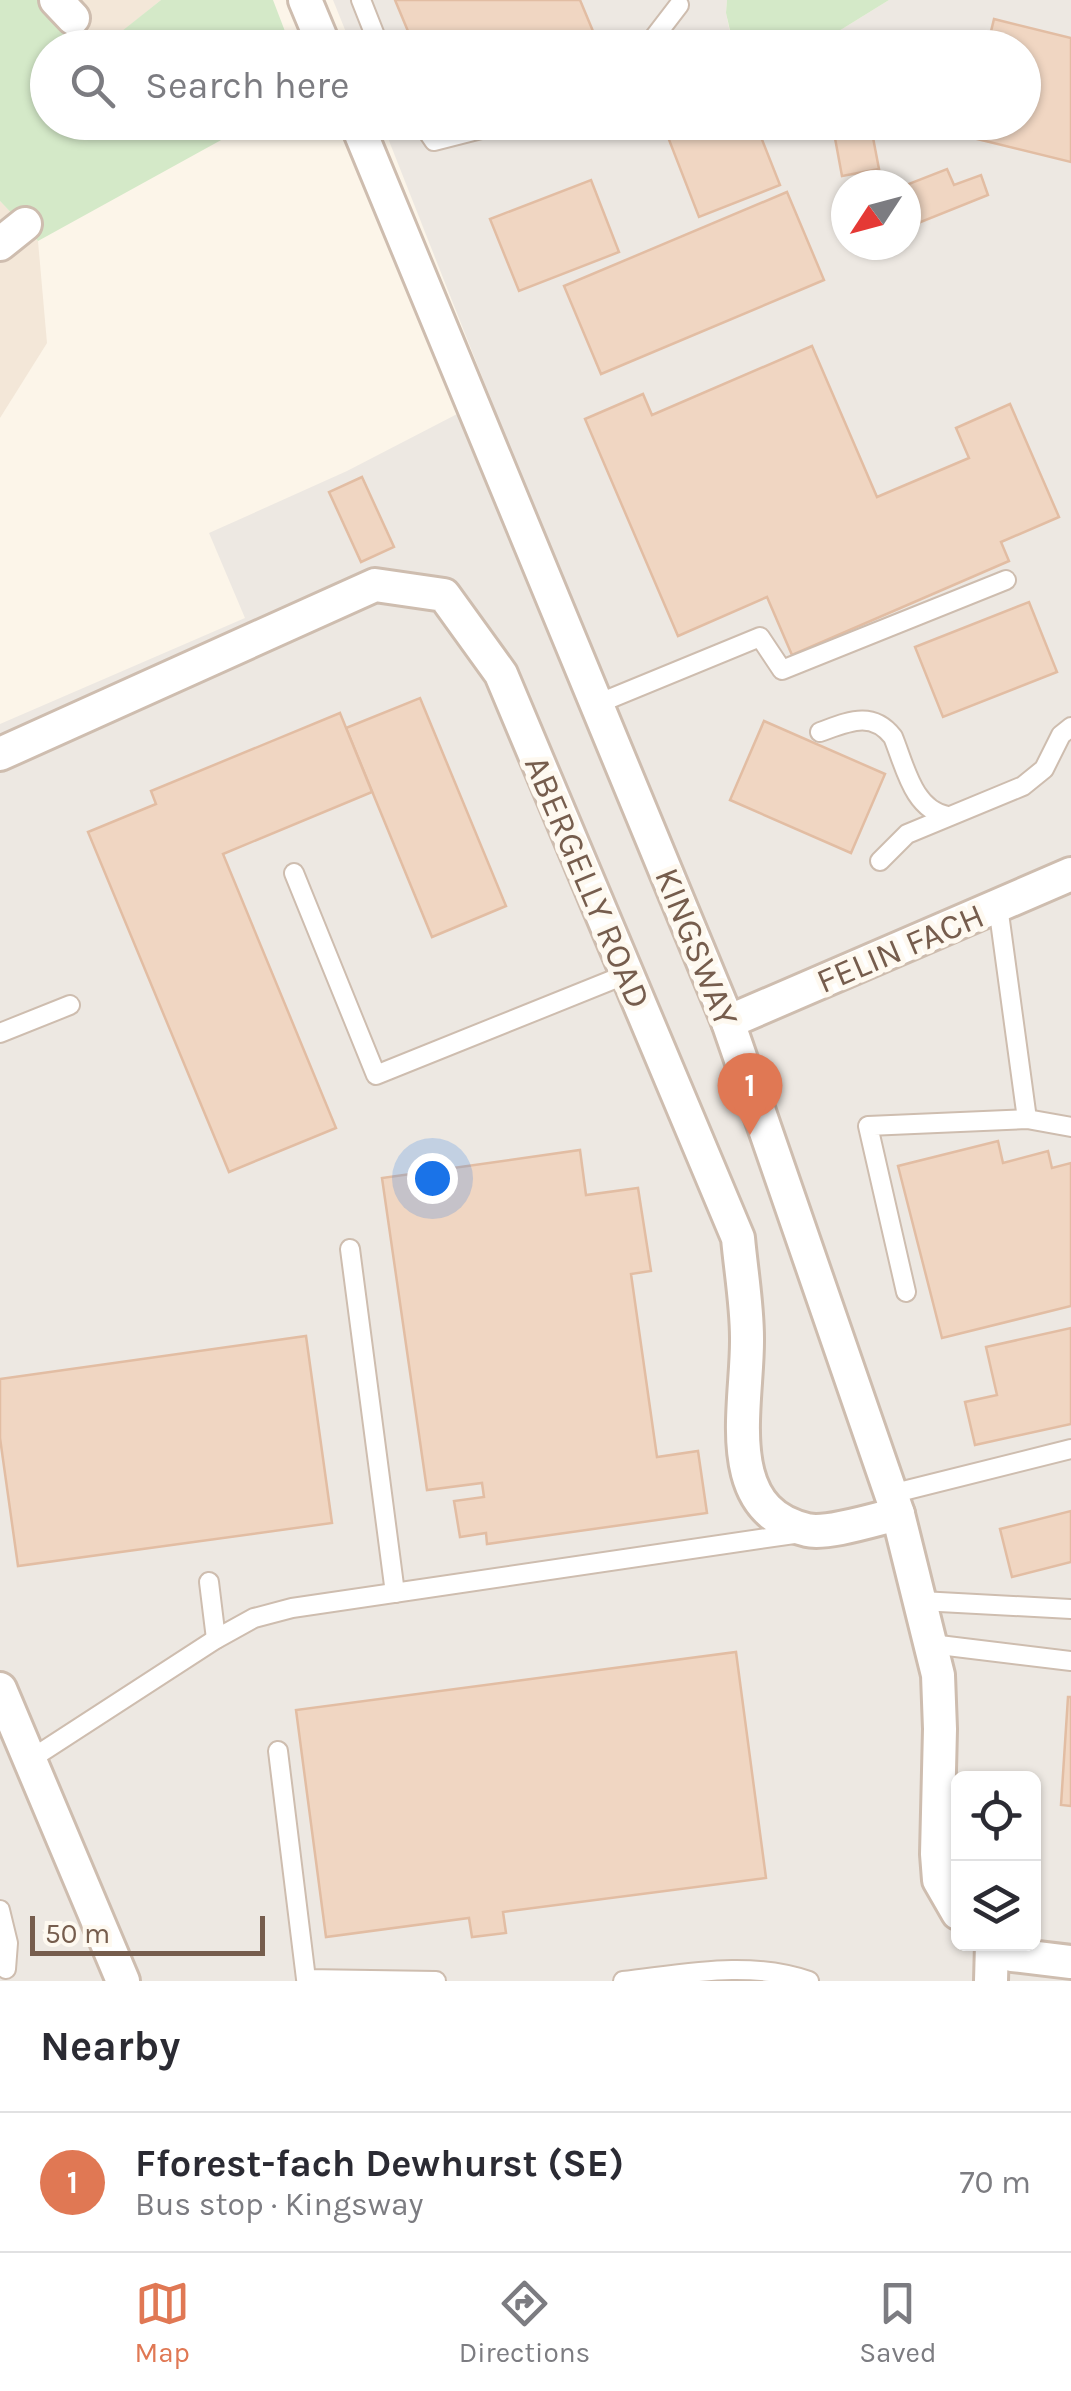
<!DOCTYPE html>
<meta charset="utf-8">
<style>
:root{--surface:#fff;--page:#f7f7f7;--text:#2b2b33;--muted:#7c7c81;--line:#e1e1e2;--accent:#e07854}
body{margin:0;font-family:Karla,sans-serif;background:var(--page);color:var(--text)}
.controls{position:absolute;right:30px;bottom:30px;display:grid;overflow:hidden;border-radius:15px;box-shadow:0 2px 8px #0004}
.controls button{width:90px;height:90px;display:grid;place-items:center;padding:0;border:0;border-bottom:2px solid var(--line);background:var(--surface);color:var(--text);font:50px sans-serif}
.compass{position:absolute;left:831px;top:170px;width:90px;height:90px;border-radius:50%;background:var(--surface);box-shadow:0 2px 8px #0004;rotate:234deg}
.scale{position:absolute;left:30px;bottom:25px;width:235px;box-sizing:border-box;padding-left:10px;border:5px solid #765d4d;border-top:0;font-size:28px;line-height:35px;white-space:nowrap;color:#765d4d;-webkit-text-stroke:8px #fef9f0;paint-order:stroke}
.you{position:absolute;left:432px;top:1178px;width:35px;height:35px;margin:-25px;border:8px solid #fff;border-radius:50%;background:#1a73e8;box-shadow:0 0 0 15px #1a73e833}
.badge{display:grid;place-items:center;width:65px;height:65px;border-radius:50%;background:var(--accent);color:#fff;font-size:32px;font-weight:700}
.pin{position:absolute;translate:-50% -82px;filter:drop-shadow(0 2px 5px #0008)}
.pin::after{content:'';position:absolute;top:52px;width:35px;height:30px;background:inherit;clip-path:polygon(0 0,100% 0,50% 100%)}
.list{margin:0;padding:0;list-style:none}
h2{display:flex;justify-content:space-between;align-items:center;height:130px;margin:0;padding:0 40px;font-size:42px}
h2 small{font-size:32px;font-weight:400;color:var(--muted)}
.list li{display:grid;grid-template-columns:65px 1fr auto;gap:30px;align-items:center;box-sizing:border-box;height:140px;padding:0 40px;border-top:2px solid var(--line)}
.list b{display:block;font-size:38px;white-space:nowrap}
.list p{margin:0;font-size:32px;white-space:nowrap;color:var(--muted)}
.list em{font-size:32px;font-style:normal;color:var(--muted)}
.icon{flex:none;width:55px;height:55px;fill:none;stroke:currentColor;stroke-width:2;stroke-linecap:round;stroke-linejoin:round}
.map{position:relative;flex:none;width:1071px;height:1981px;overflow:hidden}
.search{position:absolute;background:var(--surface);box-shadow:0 2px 8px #0004;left:30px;right:30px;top:30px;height:110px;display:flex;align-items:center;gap:25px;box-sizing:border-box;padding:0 35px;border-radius:55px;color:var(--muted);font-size:38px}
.sheet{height:270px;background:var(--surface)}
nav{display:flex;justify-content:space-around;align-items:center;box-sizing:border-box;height:140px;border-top:2px solid var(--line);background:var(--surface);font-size:28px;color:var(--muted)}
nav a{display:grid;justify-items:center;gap:5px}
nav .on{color:var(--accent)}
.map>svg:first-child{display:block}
</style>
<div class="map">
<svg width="1071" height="1981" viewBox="0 0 1071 1981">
<rect width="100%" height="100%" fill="#fcf5e9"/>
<!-- residential -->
<g fill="#f3e7d8">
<path d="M61,0H161L113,39L81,28Z"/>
<path d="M0,201L38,241L47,343L0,418Z"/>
</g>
<!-- industrial -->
<g fill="#ede8e2" fill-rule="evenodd">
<path d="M333,0H727L726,13L733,47H352Z"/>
<path d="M889,0H1071V1981H0V724L245,618L209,533L347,471L490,397L382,123L1024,122V48L813,47ZM846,185H906V245H846ZM958,1778H1034V1944H958Z"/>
</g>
<!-- green -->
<g fill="#d4e9c8">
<path d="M0,0H49L81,28L112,39L161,0H273L291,47L48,48V122L252,123L38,241L0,201Z"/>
<path d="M727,0H889L813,47L734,48L726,13Z"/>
</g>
<!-- building -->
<g fill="#f0d6c2" stroke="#e2bda3" stroke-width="2.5">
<path d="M395,0H580L600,48H415Z"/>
<path d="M994,19L1071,38V162L965,136L968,122H1024V48H987Z"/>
<path d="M690,122H755L780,185L699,217L666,132Z"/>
<path d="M832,122H870L879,169L842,176Z"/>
<path d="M947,169L954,185L981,175L988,195L906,228V185Z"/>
<path d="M591,180L619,252L519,291L490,219Z"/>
<path d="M787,192L824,280L601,374L564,286Z"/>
<path d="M812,346L877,497L969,458L956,428L1010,404L1059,517L1001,542L1009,561L792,655L767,597L678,636L585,419L643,394L652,415Z"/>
<path d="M362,477L394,547L361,562L329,492Z"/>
<path d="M1029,602L1057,672L943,717L915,647Z"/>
<path d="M420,698L506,906L432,937L346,728Z"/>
<path d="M340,713L372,792L223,854L336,1128L229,1172L88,832L156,804L151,791Z"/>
<path d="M764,721L885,774L851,853L730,800Z"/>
<path d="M998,1141L1003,1163L1048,1151L1052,1168L1071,1163V1306L942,1338L898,1166Z"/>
<path d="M580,1150L586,1195L638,1188L651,1271L631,1274L657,1457L698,1451L707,1513L487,1544L486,1533L460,1537L454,1501L484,1497L482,1483L427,1490L382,1178Z"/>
<path d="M1071,1328V1424L975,1445L965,1402L997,1395L986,1347Z"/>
<path d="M306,1336L332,1523L18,1566L0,1438V1379Z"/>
<path d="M1071,1511V1562L1012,1577L1000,1529Z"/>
<path d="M736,1652L766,1878L503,1912L506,1933L472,1937L469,1918L326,1937L296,1710Z"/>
<path d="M1068,1697H1071V1806L1061,1805Z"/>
</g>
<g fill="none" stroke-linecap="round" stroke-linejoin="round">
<!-- lane casing -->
<g stroke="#cebdaf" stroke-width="22">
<g id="lane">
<path d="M361,0L380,48"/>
<path d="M646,48L679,5"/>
<path d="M421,122L434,141L509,122"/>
<path d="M597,704L760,637L782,670L1006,580"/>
<path d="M820,732C848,722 872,710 893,737C905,766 913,810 948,816"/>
<path d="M880,861L907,834L1023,786L1044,769L1061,735L1071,727"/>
<path d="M294,873L376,1075L627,974"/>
<path d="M998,906L1027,1119"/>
<path d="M0,1033L70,1005"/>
<path d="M350,1249L395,1593"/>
<path d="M906,1292L868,1126L1027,1119L1071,1127"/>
<path d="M891,1494L1071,1449"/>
<path d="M209,1582L216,1639"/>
<path d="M921,1601L1071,1609"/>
<path d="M931,1644L1071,1661"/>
<path d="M278,1751L306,1979L436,1981"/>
<path d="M31,1759L216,1639L254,1618L292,1608L801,1533"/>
<path d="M0,1910L8,1943L6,1969"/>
<path d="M623,1981C685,1974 748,1960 809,1981"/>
</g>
</g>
<!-- street casing -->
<g stroke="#cebdaf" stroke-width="38">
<g id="street">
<path d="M56,0L73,18"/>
<path d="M305,0L325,48"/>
<path d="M356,122L728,1022L898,1514L938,1675L940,1729L937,1854L939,1880L958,1913"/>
<path d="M0,244L25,224"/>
<path d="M0,754L375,585L444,595L501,674L738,1238C741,1271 747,1305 747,1338C748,1404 718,1510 807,1530C827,1535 876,1519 898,1514"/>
<path d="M728,1022L1071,874"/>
<path d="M0,1689L123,1981"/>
<path d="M992,1944L1012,1955L1071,1962"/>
<path d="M991,1981L992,1944"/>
</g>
</g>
<!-- lane -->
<use href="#lane" stroke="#fff" stroke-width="18"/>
<!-- street -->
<use href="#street" stroke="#fff" stroke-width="32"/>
</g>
<g text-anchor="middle" stroke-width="10" stroke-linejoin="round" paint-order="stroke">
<!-- street labels -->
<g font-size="35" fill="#765d4d" stroke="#fef9f0">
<text transform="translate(588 882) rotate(67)" y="12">ABERGELLY ROAD</text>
<text transform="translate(697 947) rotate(68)" y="12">KINGSWAY</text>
<text transform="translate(900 948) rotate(-23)" y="12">FELIN FACH</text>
</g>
</g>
</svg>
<div class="controls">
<button><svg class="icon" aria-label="locate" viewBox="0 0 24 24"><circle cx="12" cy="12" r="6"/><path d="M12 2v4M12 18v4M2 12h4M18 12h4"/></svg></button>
<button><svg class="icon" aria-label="layers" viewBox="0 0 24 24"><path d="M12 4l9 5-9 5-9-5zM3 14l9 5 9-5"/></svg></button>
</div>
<svg class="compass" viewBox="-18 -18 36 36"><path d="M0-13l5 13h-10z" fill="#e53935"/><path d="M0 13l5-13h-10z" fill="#7c7c81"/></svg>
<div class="scale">50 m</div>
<div class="you"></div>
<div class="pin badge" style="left:750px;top:1135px">1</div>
<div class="search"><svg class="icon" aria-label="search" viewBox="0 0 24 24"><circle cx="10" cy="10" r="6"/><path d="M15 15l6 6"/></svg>Search here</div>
</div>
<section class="sheet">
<h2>Nearby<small></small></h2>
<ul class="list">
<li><span class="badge">1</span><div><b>Fforest-fach Dewhurst (SE)</b><p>Bus stop · Kingsway</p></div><em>70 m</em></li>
</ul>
</section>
<nav>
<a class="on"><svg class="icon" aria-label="map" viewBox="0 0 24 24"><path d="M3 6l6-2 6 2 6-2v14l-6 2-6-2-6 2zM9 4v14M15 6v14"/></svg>Map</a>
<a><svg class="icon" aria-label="directions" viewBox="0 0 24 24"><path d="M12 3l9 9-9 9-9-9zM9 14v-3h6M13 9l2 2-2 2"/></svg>Directions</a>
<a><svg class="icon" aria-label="saved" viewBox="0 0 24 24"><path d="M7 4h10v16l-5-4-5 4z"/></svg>Saved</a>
</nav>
